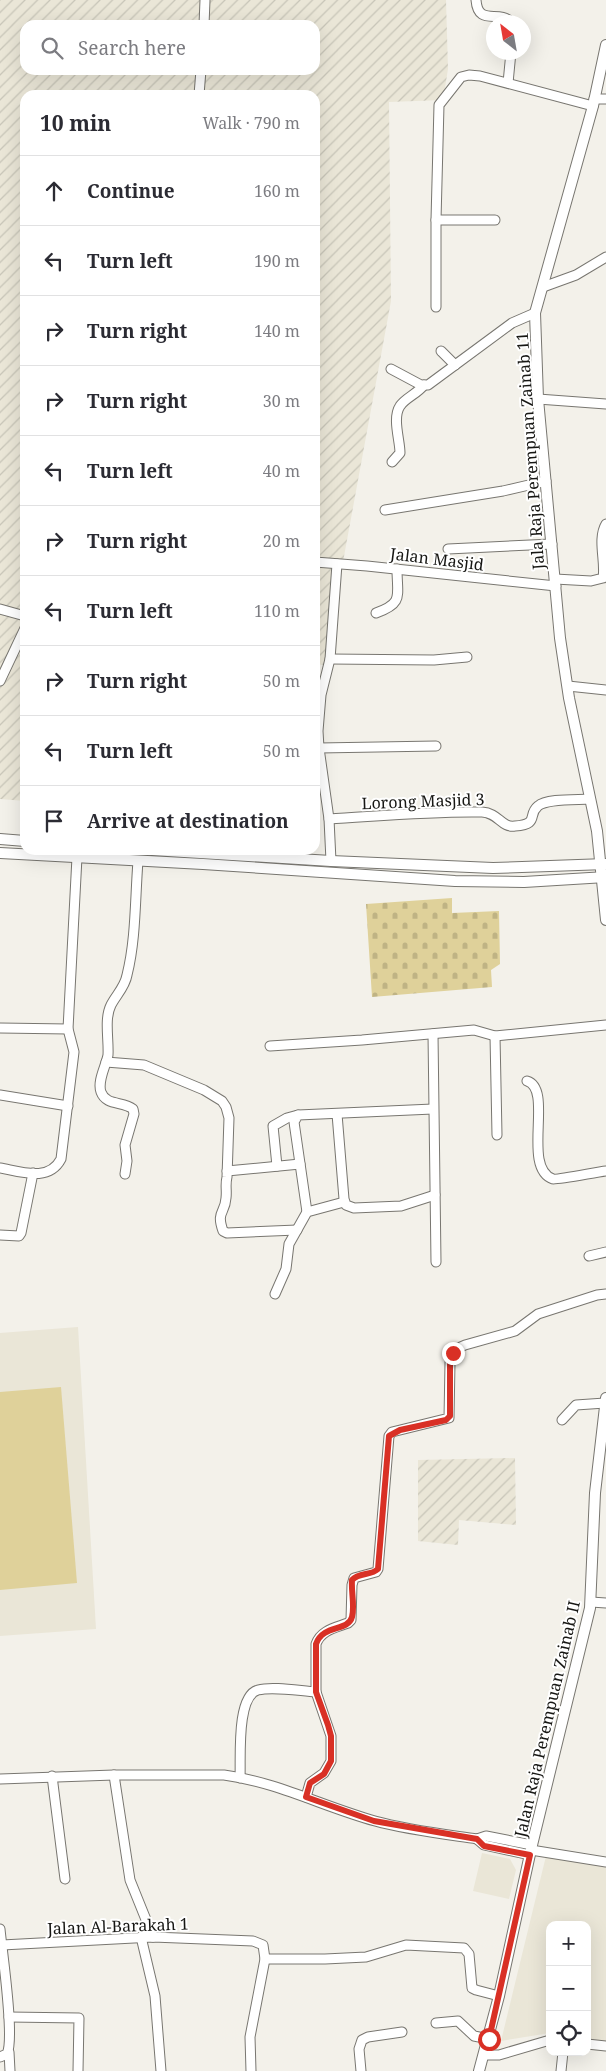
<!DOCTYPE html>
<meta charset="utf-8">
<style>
:root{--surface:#fff;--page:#f2f2f3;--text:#2b2b33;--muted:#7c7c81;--line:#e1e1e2}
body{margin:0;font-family:"Noto Serif",serif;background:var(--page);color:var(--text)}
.controls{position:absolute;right:15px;bottom:15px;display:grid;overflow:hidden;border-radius:10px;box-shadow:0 5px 20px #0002}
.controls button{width:45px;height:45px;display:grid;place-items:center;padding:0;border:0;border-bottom:1px solid var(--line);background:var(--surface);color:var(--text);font:25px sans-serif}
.compass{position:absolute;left:486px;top:15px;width:45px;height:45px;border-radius:50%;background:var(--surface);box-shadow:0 5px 20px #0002;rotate:329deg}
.stop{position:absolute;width:15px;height:15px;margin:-11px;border:4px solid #d93025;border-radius:50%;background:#fff}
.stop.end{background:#d93025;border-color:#fff;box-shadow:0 1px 5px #0008}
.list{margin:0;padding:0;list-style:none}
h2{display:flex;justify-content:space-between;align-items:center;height:65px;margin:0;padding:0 20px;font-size:21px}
h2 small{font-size:16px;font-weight:400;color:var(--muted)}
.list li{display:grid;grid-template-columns:32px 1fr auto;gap:15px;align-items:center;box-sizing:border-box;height:70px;padding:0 20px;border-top:1px solid var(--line)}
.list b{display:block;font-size:19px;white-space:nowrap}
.list em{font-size:16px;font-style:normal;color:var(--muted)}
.icon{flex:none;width:28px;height:28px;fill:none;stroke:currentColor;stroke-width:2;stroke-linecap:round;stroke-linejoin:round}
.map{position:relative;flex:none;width:606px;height:2071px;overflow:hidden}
.search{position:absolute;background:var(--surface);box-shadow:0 5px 20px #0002;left:20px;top:20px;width:300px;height:55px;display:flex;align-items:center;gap:12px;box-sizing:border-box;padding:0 18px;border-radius:15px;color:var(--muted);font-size:19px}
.panel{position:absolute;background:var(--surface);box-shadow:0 5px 20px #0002;left:20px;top:90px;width:300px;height:765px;border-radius:15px}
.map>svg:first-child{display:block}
</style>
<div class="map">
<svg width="606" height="2071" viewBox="0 0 606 2071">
<defs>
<pattern id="industrial-furrows" width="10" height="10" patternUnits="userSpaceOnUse" patternTransform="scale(1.25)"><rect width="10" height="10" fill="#eae6d7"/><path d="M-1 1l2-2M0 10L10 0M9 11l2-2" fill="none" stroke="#c8c5b8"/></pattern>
<pattern id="cemetery-stones" width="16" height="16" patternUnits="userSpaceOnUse" patternTransform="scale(1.25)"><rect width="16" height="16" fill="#dfd19a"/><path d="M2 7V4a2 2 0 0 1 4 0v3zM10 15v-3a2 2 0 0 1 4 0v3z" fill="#bfb384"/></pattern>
</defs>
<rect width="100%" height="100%" fill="#f3f1ea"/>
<!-- built -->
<g fill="#eae6d7">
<path d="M78,1327L96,1629L0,1636V1333Z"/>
<path d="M482,1853L510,1859L516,1870L509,1899L473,1891Z"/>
<path d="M546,1856L606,1866V2042L587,2039V1925H550V2033L501,2041Z"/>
</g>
<!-- industrial -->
<g fill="url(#industrial-furrows)" fill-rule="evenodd">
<path d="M0,0H446L448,69L443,100L389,102L391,301L324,665L315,664V95H25V801L0,799ZM25,25H315V70H25Z"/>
<path d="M515,1458L516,1525L459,1520L458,1545L418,1541V1460Z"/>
</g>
<!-- cemetery -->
<path fill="url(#cemetery-stones)" d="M452,898V913L499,911L500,964L491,970L492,987L372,997L366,904Z"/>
<!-- garden -->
<path fill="#dfd19a" d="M61,1387L77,1583L0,1590V1392Z"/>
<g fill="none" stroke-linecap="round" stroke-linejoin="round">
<!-- minor casing -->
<g stroke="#787670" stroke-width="11">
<g id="minor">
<path d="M476,0C478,27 499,9 511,22"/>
<path d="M204,25L205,0"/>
<path d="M508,83L511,52"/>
<path d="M199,95L201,70"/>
<path d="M594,99H606"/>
<path d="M436,220H495"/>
<path d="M543,287L576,275L606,257"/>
<path d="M436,307V220L439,105L461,77L469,75L480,76L593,106"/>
<path d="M441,351L455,365"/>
<path d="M391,369L421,385H428L512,323L535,313"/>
<path d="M538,399L606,404"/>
<path d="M392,462L400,453C400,440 392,418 400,406C405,398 417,394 424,385"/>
<path d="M385,510L503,491L546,481"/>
<path d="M448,549L552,544"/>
<path d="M315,562L367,566L556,586"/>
<path d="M555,579L591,581L603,578C606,562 597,539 606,524"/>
<path d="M0,609L25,616"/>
<path d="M376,613C404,603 397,596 397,569"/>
<path d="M330,659L434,660L467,657"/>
<path d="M0,681L25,628"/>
<path d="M568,686L606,690"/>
<path d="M319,748L436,746"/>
<path d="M329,819C380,816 431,811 482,812C499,813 501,828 515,826C540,824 527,815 538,806C547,798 578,800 590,799"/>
<path d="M331,861L329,819L319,748L318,731L321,695L330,659L337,564"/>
<path d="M0,1028L68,1029"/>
<path d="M433,1034L436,1262"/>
<path d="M495,1036L497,1135"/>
<path d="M270,1046L362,1040L474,1030L495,1036L606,1025"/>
<path d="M106,1062L144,1065L204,1090L222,1101L226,1107L229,1118L227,1177C225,1185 227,1190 226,1198C225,1214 216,1211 223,1231L227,1233L297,1230"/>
<path d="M527,1081C554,1089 521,1168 553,1179C557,1180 597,1172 606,1171"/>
<path d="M0,1095L68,1106"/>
<path d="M337,1114L344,1199L346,1205L354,1208L401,1206L435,1195"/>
<path d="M277,1166L273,1126L287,1118L298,1115"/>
<path d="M0,1168C22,1172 49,1182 61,1159L74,1052L68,1029L77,857"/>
<path d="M227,1171L300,1164"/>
<path d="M125,1174L127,1161L125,1145L134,1114L133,1109C123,1101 106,1106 101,1092C97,1081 106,1066 108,1055C109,1040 104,1019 111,1005C116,995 125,987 127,975C136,939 135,899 138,861"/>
<path d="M307,1212L294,1122L298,1115L433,1109"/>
<path d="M0,1235L19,1236L21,1233L33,1173"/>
<path d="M589,1256L606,1252"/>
<path d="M275,1294L286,1269L289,1244L307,1212L344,1202"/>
<path d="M562,1420L576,1405L605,1403"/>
<path d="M591,1602L606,1603"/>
<path d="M114,1775L130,1880L153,1937"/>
<path d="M52,1776L65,1879"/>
<path d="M240,1778C241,1759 236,1696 258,1690C273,1686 300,1691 316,1692"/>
<path d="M0,1779L114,1775H224C277,1782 324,1807 375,1821C408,1830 443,1834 477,1839L486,1836L532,1845"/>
<path d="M306,1797L310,1783L324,1773L331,1761V1736L316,1692V1644C321,1630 335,1628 348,1623L351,1620L352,1585L354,1578L376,1572L378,1569L389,1436L392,1432L449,1418L450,1363L456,1349L465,1345L515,1331L538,1314L597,1295L606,1294"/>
<path d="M477,1839L484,1845L530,1855"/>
<path d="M531,1850L606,1862"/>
<path d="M0,1929C2,1951 15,2038 7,2054L0,2057"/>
<path d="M141,1937L155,1996L161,2071"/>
<path d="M2,1945L153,1937L253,1941L263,1945L265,1959L250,2037L251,2071"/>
<path d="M265,1959H325L366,1957L406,1945L464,1948L469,1954L472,1988L476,1990L499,1996"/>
<path d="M9,2017L79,2018L78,2071"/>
<path d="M436,2023L458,2021L474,2036L489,2039"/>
<path d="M587,2044L606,2046"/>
<path d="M9,2052L10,2071"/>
<path d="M484,2055H499L550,2040"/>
<path d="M361,2071L359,2049L362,2040L368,2037L402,2032"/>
<path d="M561,2071L563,2052"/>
</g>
</g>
<!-- major casing -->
<g stroke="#787670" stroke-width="12">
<g id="major">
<path d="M606,45L593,106L535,313L538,399L560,638L569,698L597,831L606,920"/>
<path d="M0,839L25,841"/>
<path d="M152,850L331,861L493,868L606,864"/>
<path d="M0,853L203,864L455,881L524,882L606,877"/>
<path d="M479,2071L499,1996L532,1845L590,1608L595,1493L606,1398"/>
</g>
</g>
<!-- minor -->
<use href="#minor" stroke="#fff" stroke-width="9"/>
<!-- major -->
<use href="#major" stroke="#fff" stroke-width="10"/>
</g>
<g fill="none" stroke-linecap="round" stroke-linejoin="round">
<!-- route -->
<path stroke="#d93025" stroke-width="6" d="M453,1353L450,1363V1416L446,1420L400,1430L389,1436L378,1569C371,1576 359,1572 352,1580C351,1592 355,1606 352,1617C348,1632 323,1624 316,1644V1692L328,1725L331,1736V1761L324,1774L310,1783L306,1797L374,1821L477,1839L484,1846L530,1855L489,2039"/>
</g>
<g text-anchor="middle" stroke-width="4" stroke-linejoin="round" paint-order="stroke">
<!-- street labels -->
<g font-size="16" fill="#171714" stroke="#fff">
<text transform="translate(530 451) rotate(-94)" y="6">Jala Raja Perempuan Zainab 11</text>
<text transform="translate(437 559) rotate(7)" y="6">Jalan Masjid</text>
<text transform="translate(423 801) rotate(-2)" y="6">Lorong Masjid 3</text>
<text transform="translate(547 1719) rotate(-77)" y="6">Jalan Raja Perempuan Zainab II</text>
<text transform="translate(118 1926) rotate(-2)" y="6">Jalan Al-Barakah 1</text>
</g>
</g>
</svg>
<div class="controls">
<button>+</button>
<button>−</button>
<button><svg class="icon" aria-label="locate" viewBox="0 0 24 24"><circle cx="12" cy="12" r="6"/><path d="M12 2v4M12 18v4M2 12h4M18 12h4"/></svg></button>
</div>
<svg class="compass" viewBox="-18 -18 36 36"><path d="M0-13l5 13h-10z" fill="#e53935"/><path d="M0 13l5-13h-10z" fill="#7c7c81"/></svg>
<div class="stop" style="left:489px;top:2039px"></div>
<div class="stop end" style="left:453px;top:1353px"></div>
<div class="search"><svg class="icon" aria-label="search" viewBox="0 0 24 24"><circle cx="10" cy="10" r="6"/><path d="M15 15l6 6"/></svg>Search here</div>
<section class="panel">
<h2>10 min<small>Walk · 790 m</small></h2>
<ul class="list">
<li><svg class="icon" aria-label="ahead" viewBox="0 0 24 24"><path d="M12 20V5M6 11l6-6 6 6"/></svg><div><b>Continue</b></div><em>160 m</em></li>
<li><svg class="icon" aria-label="left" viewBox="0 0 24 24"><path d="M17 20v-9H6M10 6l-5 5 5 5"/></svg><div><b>Turn left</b></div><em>190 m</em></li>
<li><svg class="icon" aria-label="right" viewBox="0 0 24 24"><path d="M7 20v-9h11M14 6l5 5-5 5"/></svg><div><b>Turn right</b></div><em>140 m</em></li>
<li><svg class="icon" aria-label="right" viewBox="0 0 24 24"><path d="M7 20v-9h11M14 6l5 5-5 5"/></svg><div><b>Turn right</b></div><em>30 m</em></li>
<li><svg class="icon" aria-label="left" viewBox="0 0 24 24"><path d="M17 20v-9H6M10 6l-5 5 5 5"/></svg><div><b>Turn left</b></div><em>40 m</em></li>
<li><svg class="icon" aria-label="right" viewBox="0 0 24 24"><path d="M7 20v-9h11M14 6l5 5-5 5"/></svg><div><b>Turn right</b></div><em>20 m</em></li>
<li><svg class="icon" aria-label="left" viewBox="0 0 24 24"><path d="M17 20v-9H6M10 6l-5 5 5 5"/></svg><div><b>Turn left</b></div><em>110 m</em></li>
<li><svg class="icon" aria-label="right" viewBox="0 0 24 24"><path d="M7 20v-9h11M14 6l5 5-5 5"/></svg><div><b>Turn right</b></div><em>50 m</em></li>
<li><svg class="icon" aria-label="left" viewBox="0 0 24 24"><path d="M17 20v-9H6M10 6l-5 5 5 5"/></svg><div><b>Turn left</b></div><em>50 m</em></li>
<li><svg class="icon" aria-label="arrive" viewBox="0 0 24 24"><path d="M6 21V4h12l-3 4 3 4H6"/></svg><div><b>Arrive at destination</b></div></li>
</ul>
</section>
</div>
